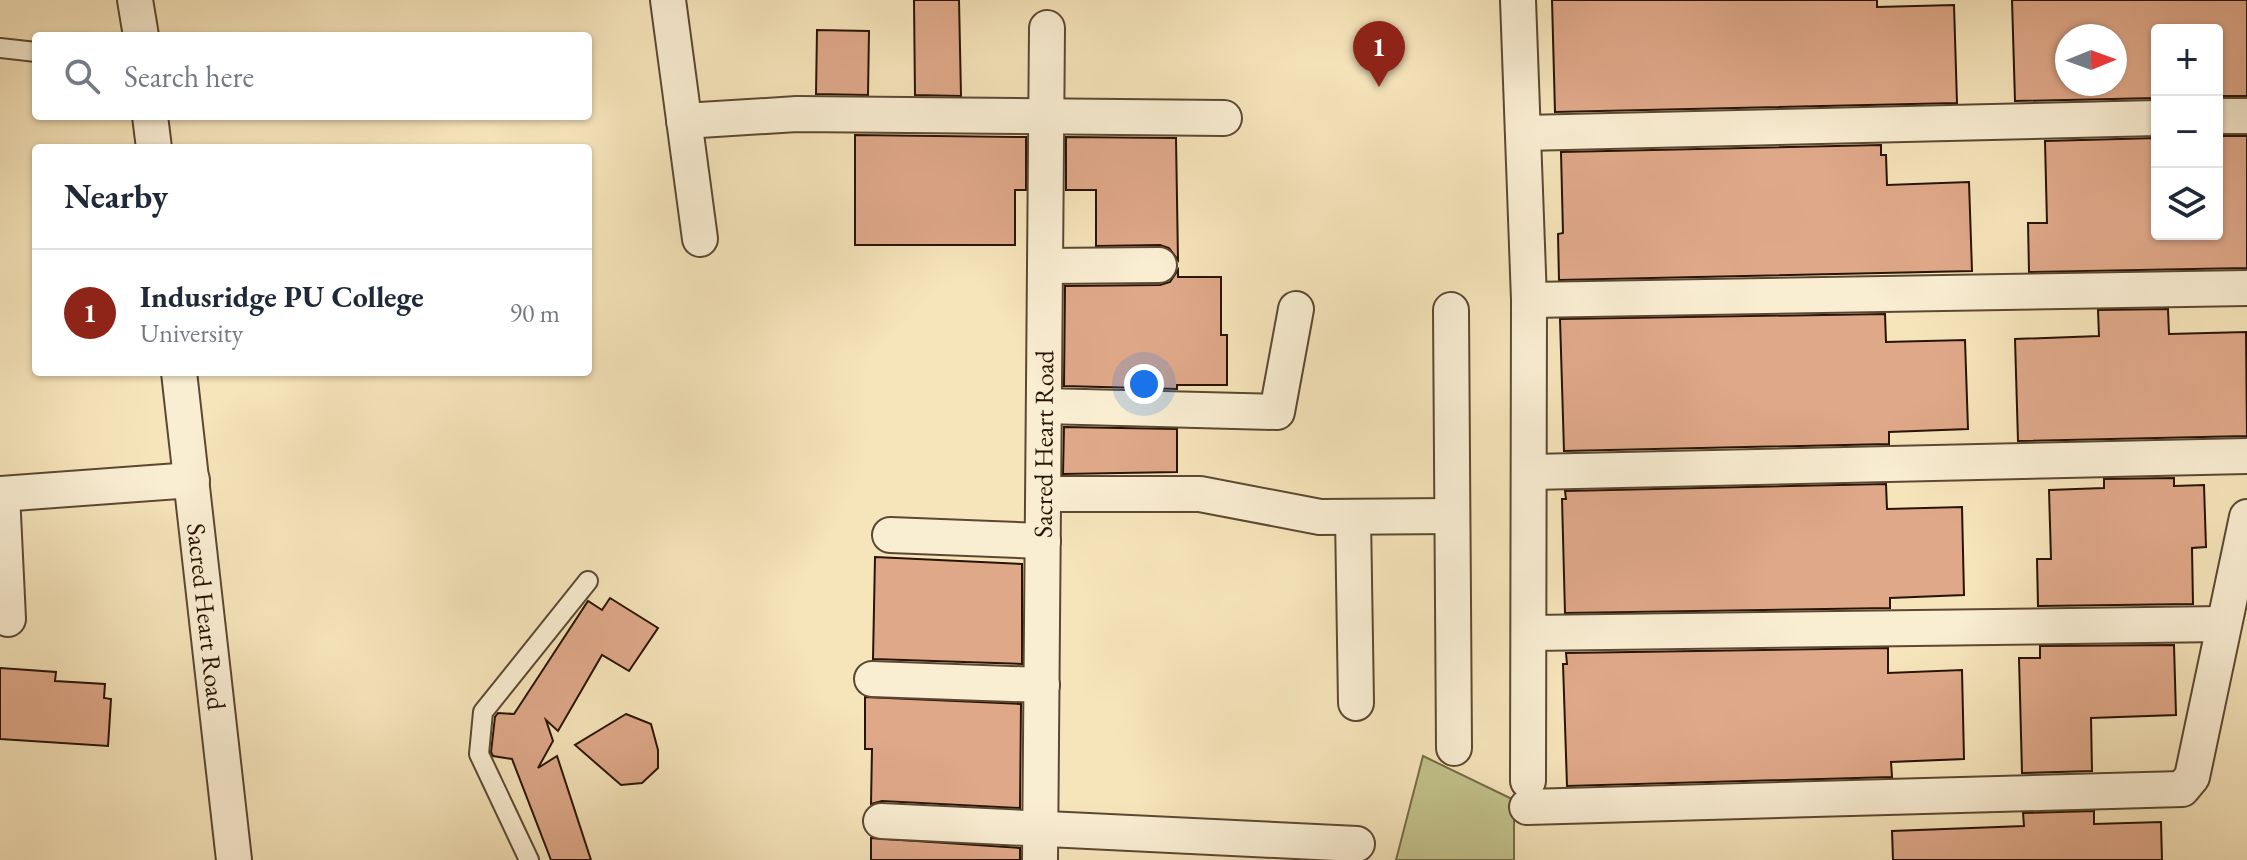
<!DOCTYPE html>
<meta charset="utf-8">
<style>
:root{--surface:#fff;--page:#f2f2f3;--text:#1f2937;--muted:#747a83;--line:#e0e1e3;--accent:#8f2418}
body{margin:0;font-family:"EB Garamond",serif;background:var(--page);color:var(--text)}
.controls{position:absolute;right:24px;top:24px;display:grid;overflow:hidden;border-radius:8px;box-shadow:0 2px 6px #0004}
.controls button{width:72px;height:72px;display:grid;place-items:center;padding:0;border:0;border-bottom:2px solid var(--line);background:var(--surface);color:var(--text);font:40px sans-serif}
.compass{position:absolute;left:2055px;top:24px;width:72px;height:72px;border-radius:50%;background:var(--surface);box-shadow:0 2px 6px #0004;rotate:89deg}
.you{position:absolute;left:1144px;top:384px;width:28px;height:28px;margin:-20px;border:6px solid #fff;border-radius:50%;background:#1a73e8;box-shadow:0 0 0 12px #1a73e833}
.badge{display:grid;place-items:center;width:52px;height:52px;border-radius:50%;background:var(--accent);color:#fff;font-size:26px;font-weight:700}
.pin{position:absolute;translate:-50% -66px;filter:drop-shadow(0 2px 4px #0008)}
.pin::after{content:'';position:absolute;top:42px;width:28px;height:24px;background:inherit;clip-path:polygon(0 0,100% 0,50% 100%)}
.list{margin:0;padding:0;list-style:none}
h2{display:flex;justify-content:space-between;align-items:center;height:104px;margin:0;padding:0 32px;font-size:34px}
h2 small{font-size:26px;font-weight:400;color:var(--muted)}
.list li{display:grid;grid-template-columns:52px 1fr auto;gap:24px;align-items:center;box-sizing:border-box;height:128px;padding:0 32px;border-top:2px solid var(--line)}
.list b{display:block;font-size:30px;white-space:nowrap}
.list p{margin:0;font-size:26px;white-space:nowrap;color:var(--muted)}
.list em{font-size:26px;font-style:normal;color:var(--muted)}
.icon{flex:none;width:44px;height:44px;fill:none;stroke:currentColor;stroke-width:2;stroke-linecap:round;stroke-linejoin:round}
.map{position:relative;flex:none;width:2247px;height:860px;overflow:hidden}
.search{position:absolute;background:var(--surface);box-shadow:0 2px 6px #0004;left:32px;top:32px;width:560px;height:88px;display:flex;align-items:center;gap:20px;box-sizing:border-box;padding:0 28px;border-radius:8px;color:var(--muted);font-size:30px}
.panel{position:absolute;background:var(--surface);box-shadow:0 2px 6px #0004;left:32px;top:144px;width:560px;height:232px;border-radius:8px}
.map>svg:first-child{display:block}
</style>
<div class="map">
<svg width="2247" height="860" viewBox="0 0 2247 860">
<rect width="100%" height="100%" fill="#f6e4ba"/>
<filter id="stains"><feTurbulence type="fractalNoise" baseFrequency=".0025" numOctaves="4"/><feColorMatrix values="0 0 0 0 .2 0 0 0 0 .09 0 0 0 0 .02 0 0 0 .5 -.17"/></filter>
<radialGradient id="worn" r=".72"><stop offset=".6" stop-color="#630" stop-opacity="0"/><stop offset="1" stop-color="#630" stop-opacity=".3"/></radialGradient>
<!-- green -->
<path fill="#c2c28b" stroke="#756b48" stroke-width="2" d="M1423,756L1514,800V860H1396Z"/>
<!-- building -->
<g fill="#dfa889" stroke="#281404" stroke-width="2" fill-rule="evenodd">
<path d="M914,0H959L961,96L915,95Z"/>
<path d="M1552,0H1877V7L1954,5L1957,103L1555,112Z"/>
<path d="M2012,0H2247V96H2217V30H2157V98L2015,101ZM2067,36H2115V84H2067Z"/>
<path d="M817,30L869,31L868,95L816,94Z"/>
<path d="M855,135L1026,137V190H1015V245H855Z"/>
<path d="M2217,136H2247V268L2029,272L2028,223H2047L2045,141L2157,138V234H2217Z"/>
<path d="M1066,137L1176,138L1178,260L1169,248L1160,245L1096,246V190H1066Z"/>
<path d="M1881,145V155H1886L1887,185L1969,182L1972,271L1559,280L1558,234L1563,233L1561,152Z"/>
<path d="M1178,270V277H1221V335H1227V385H1177V389L1064,386L1065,286L1160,285L1170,282Z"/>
<path d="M2168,309L2169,334L2246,332L2247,436L2018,441L2015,339L2099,336L2098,310Z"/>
<path d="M1885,314L1886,342L1965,340L1968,429L1889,432V444L1564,451L1560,319Z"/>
<path d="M1064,427L1177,429V472L1063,474Z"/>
<path d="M2174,478V486L2204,485L2206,547L2192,548L2193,604L2038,606L2037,559H2051L2049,490L2104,488V479Z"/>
<path d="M1886,484L1887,509L1962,507L1964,595L1890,598V608L1565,613L1562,499H1566L1565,491Z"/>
<path d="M875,557L1022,564V664L873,659Z"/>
<path d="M610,598L658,628L629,671L602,655L558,731L546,720L553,741L538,768L557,756L591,860H551L512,759L493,756L491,752L495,717L498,713L514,714L588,601L602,610Z"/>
<path d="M2174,645L2176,715L2091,718L2092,771L2022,773L2019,658H2040V646Z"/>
<path d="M1888,648V673L1962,670L1964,759L1891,762L1892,777L1567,786L1563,664H1567L1566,653Z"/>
<path d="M0,668L56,672L55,681L105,684L104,698L111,699L108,746L0,739Z"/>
<path d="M865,697L1021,704L1020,808L882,801L871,804L872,749H865Z"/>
<path d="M626,714L651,724L658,750V768L642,783L621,785L575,745Z"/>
<path d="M2094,811V824L2161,822L2162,860H1893L1892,831L2024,826L2023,813Z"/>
<path d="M871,838L1020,848V860H871Z"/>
</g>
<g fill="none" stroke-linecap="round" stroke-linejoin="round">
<!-- lane casing -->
<g stroke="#5c4832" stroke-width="22">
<g id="lane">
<path d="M0,48L36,52"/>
<path d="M529,860L479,754L483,712L588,581"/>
</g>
</g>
<!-- street casing -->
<g stroke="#5c4832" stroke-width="38">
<g id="street">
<path d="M135,0L141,36"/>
<path d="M668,0L700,239"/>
<path d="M1518,0L1529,300L1528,781"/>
<path d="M150,116L154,148"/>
<path d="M2217,116H2247"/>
<path d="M684,121L797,114L1224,118"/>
<path d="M1524,133L2157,118"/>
<path d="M1046,266L1159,265"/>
<path d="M1529,300L2247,288"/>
<path d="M1451,310L1454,748"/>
<path id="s1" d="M179,372L234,860"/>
<path d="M1044,406L1277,412L1296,309"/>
<path d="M1531,472L2247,456"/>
<path d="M0,494L192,480"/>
<path d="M2,494L8,619"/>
<path d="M1044,494H1200L1320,517L1452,516"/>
<path d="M1353,517L1356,703"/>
<path d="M890,535L1043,541"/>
<path d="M1530,633L2223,624"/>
<path d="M872,679L1042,685"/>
<path d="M1527,807L2182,789L2192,777L2247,517"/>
<path d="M881,821L1357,844"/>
<path id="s2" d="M1040,860L1047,28"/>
</g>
</g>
<!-- lane -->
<use href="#lane" stroke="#f9edd2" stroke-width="18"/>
<!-- street -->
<use href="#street" stroke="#f9edd2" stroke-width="34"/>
</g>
<g text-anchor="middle" stroke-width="6" stroke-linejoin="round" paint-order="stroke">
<!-- street labels -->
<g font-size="26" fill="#281404" stroke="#f9edd2">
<text dy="9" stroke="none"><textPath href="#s2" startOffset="416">Sacred Heart Road</textPath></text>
<text dy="9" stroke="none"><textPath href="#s1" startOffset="246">Sacred Heart Road</textPath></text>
</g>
</g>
<rect width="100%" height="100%" filter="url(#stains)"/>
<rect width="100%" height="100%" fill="url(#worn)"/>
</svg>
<div class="controls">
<button>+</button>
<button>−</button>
<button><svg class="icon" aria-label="layers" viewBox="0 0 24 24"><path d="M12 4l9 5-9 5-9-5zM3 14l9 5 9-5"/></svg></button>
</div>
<svg class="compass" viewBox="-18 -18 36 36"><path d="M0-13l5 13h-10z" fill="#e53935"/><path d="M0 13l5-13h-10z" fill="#747a83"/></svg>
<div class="you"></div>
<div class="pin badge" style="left:1379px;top:87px">1</div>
<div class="search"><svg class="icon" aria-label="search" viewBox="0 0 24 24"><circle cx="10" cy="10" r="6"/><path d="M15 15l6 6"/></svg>Search here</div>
<section class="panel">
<h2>Nearby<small></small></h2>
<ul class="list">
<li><span class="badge">1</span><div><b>Indusridge PU College</b><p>University</p></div><em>90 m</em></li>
</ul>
</section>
</div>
